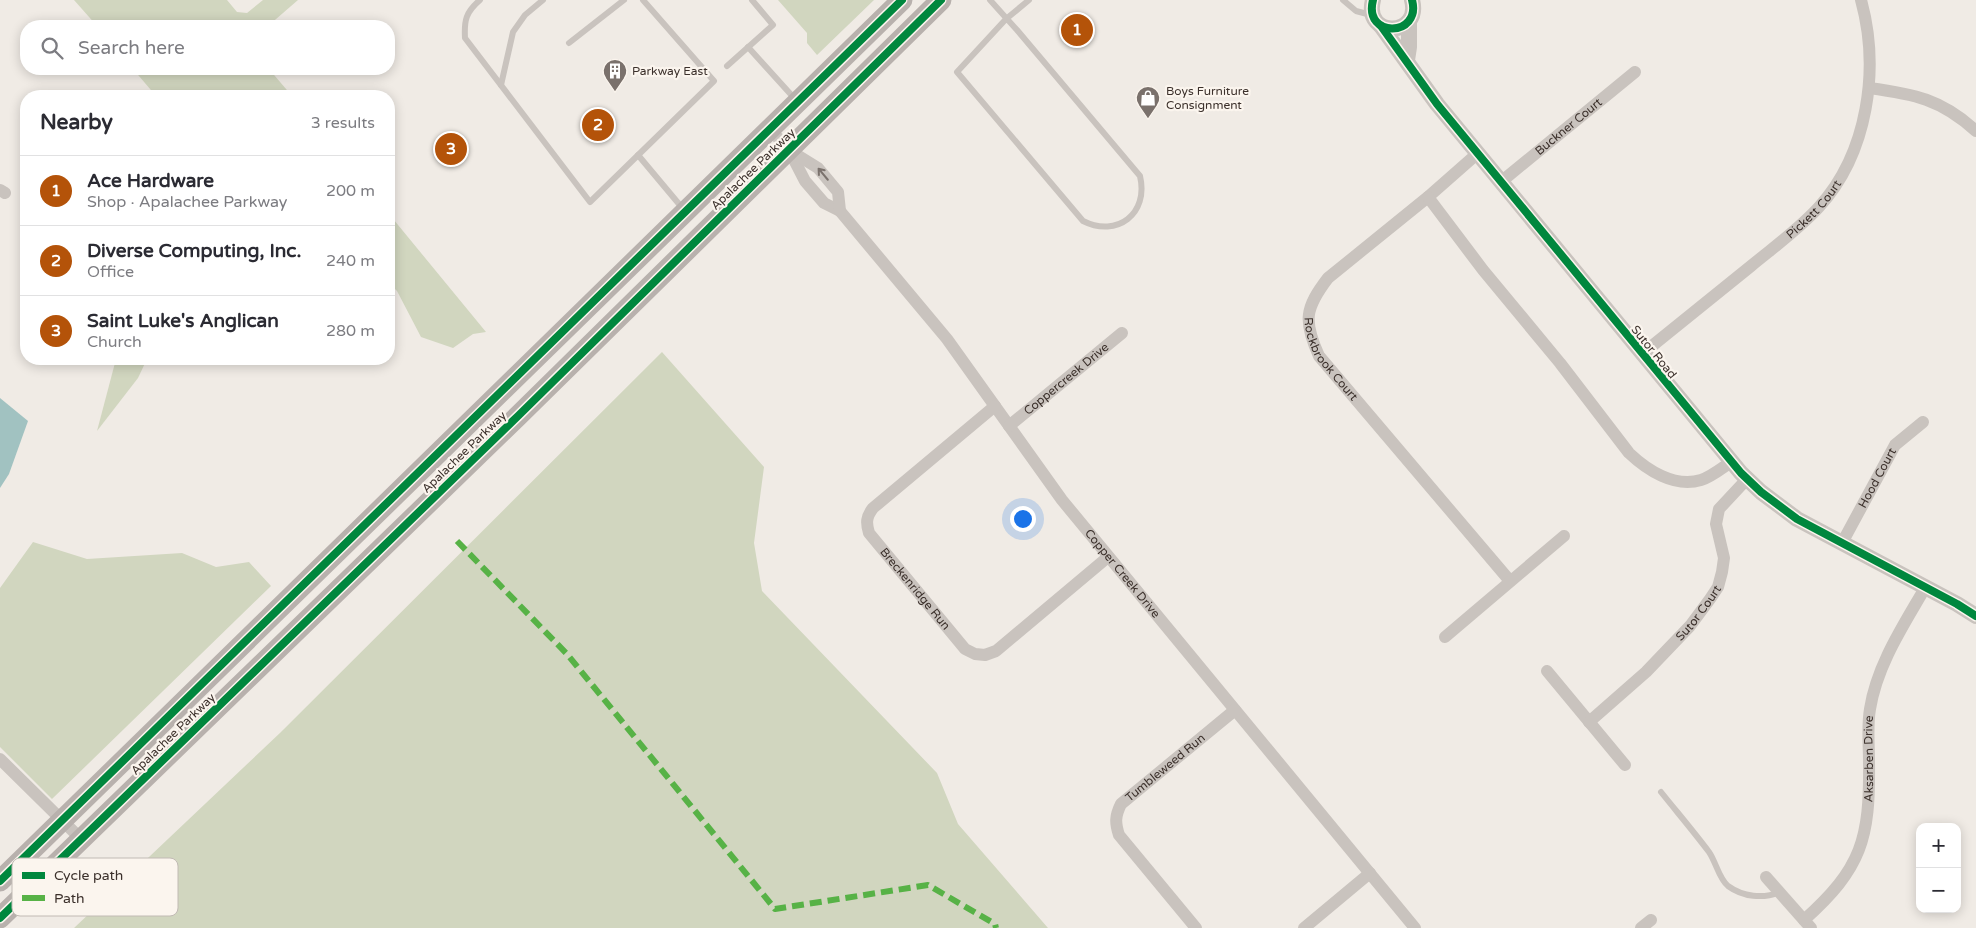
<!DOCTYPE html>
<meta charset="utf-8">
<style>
:root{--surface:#fff;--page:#f2f2f3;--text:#2b2b33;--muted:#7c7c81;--line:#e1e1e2;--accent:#b45309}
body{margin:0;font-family:"Varela Round",sans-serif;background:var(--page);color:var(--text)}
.controls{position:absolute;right:15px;bottom:15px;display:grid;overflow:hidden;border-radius:10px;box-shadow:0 2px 12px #0003}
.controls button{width:45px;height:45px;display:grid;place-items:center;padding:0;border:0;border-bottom:1px solid var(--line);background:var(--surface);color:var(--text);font:25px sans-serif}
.you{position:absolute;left:1022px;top:518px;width:18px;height:18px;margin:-12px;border:4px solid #fff;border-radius:50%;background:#1a73e8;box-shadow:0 0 0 8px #1a73e833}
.badge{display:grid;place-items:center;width:32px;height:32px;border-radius:50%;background:var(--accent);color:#fff;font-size:16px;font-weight:700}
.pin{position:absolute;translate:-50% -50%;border:2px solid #fff;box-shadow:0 1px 5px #0006}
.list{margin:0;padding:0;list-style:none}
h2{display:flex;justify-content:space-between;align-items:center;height:65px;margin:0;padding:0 20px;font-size:21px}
h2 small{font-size:16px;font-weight:400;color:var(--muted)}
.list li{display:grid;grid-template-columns:32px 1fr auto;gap:15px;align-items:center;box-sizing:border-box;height:70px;padding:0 20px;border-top:1px solid var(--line)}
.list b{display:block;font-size:19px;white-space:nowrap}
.list p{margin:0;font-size:16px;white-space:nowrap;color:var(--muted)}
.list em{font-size:16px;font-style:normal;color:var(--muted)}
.icon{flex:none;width:28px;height:28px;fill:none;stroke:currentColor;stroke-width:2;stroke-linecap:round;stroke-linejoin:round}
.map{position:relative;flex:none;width:1976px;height:928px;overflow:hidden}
.search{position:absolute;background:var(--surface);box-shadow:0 2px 12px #0003;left:20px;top:20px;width:375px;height:55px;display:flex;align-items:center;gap:12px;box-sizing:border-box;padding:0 18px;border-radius:20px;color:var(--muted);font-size:19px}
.panel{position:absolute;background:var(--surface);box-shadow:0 2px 12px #0003;left:20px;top:90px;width:375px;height:275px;border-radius:20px}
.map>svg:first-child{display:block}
</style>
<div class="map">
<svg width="1976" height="928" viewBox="0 0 1976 928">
<rect width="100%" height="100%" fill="#f0ebe5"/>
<!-- green -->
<g fill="#d1d6bf">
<path d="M74,0H227L237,12L247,13L263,0H298L268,26H97Z"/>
<path d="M778,0H874L817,55L807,43V33Z"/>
<path d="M133,69H269L292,96H156Z"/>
<path d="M389,214L486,332L473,334L453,348L421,337L397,291L389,283Z"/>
<path d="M662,352L764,467L754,543L762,591L937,773L958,824L1048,928H74L281,732Z"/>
<path d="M116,359H147L138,378L97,431Z"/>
<path d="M33,542L87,559L182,553L216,567L249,562L271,586L52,799L0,747V588Z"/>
</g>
<!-- water -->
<path fill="#a1c2c1" d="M0,398L28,421L9,474L0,488Z"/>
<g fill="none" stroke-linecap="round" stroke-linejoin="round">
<!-- service -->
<g stroke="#c9c3be" stroke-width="6">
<path d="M480,0C466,12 464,20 465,38L590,202L714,81L643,0"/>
<path d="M990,0L1017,30L1140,176C1149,214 1117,238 1083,221L957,72L1006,19L1029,0"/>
<path d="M1343,0L1356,11L1371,15"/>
<path d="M569,43L624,0"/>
<path d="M748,47L795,99"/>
<path d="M727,66L773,25L752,0"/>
<path d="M501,85L513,32L525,15L543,0"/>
<path d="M638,155L684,210"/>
<path d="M1661,792C1677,812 1694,832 1709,852C1716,862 1719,879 1728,886C1743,897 1763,899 1780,892"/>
</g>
<!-- minor -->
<g stroke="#c9c3be" stroke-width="12">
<path d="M1869,88C1914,94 1941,99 1976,131"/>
<path id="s1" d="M770,129L789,150L805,181L824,203L840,211L947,339L1062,500L1415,928"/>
<path d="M789,150L818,168L838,192L840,211"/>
<path id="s2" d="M1478,153L1428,197L1328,278C1305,308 1303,321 1319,356L1510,581"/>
<path id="s3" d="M1502,181L1635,72"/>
<path d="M0,190L5,193"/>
<path d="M1428,197L1483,270L1560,363L1629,453C1647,470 1674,488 1701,480C1711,477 1722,468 1731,462"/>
<path id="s4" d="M1642,354C1678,325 1714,296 1751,266C1774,247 1799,229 1819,207C1868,153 1880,69 1861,0"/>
<path id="s5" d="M995,406L873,508C866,517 866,523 869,533L965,649L975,654L985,655L996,651L1108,557"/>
<path id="s6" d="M1009,426L1122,333"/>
<path id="s7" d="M1842,543L1895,445L1923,422"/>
<path d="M1445,637L1564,536"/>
<path d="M1547,671L1625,765"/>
<path id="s8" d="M1589,722L1646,672L1690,626L1710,599L1718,587L1722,572L1724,558L1716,524L1719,509L1747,479"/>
<path d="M0,759L81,839"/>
<path d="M1766,877L1811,928"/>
<path id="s9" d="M1804,920C1862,868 1870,839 1869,762C1869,744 1867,726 1870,709C1877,665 1903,626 1925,588"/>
<path id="s10" d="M1196,928L1119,835C1115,823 1115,816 1121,804L1235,710"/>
<path d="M1304,928L1370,873"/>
<path d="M1641,928L1651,920"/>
</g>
<!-- tertiary -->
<g stroke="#c9c3be" stroke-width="16">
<path d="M1373,0C1363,39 1422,37 1412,0"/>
<path d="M1381,26L1437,104L1741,473L1761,492L1797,519L1957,604L1976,616"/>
<path d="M1407,60L1409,47V21"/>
</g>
<!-- primary -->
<g stroke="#b8b1ad" stroke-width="21">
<path d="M0,881L902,0"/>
<path d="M0,918L518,416L941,0"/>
</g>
<!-- quiet -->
<path stroke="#57b246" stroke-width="6" stroke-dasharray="12 6" stroke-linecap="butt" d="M457,541L567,654L775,909L928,885L995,924L996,928"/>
<!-- cycleway casing -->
<g stroke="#fbf5ee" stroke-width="11">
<g id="cycleway">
<path d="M1373,0C1363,39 1422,37 1412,0"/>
<path d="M1381,26L1437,104L1741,473L1761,492L1797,519L1957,604L1976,616"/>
<path d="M0,881L902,0"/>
<path d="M0,918L518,416L941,0"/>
</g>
</g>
<!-- cycleway -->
<use href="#cycleway" stroke="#00873e" stroke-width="8"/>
</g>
<!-- one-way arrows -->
<defs><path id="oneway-shaft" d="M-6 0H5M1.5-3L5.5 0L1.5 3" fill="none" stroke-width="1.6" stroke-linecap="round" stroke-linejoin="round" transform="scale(1.25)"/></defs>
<use stroke="#7b726d" href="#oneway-shaft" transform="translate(823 174) rotate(-130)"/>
<!-- icons -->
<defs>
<g id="building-pin" transform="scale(1.25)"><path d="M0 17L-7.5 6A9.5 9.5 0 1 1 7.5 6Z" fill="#7a716c" stroke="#fbf5ee"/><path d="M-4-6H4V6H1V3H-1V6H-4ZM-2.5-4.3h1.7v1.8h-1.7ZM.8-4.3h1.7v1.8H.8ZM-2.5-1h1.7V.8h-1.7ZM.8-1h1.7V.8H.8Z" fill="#fff"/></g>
<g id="shop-pin" transform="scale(1.25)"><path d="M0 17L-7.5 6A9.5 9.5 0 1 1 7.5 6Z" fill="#7a716c" stroke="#fbf5ee"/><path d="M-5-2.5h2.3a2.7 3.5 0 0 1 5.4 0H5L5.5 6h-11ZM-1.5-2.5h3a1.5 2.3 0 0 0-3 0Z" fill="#fff"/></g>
</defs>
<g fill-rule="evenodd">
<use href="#building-pin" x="615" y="71"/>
<use href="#shop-pin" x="1148" y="98"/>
</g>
<g text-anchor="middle" stroke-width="4.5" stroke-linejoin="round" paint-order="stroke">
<!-- poi labels -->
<g font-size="12" fill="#3b302b" stroke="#fbf5ee" text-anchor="start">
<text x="632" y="75">Parkway East</text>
<text x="1166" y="95">Boys Furniture<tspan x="1166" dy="14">Consignment</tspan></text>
</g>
<!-- street labels -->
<g font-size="12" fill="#3b302b" stroke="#fbf5ee">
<text dy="4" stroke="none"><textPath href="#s3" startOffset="86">Buckner Court</textPath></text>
<text transform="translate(753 169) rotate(-44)" y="4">Apalachee Parkway</text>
<text dy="4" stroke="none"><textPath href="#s4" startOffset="225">Pickett Court</textPath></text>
<text transform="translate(1654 352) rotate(51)" y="4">Sutor Road</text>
<text dy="4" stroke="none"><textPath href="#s2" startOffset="288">Rockbrook Court</textPath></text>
<text dy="4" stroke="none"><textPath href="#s6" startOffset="74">Coppercreek Drive</textPath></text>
<text transform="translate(464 452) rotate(-44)" y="4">Apalachee Parkway</text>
<text dy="4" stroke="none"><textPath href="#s7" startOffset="74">Hood Court</textPath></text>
<text dy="4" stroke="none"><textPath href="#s1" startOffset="570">Copper Creek Drive</textPath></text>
<text dy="4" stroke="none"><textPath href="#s5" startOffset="258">Breckenridge Run</textPath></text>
<text dy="4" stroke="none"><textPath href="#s8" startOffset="155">Sutor Court</textPath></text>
<text transform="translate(173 734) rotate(-44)" y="4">Apalachee Parkway</text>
<text dy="4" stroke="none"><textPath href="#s9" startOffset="182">Aksarben Drive</textPath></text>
<text dy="4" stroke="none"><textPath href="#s10" startOffset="210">Tumbleweed Run</textPath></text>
</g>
</g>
<!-- legend -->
<rect x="12" y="858" width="166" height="58" rx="8" fill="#fbf5ee" stroke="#c1bab4" stroke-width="1"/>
<rect x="22" y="872" width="23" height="7" fill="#00873e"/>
<rect x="22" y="895" width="23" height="6" fill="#57b246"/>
<g font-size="14" fill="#3b302b">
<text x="54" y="880">Cycle path</text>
<text x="54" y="903">Path</text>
</g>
</svg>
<div class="controls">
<button>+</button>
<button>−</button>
</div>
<div class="you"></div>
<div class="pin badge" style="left:1077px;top:30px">1</div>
<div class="pin badge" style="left:598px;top:125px">2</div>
<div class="pin badge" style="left:451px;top:149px">3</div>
<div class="search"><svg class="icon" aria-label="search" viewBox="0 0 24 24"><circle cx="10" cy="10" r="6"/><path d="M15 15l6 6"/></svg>Search here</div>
<section class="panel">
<h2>Nearby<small>3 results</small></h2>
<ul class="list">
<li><span class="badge">1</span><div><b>Ace Hardware</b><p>Shop · Apalachee Parkway</p></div><em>200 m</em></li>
<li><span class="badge">2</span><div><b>Diverse Computing, Inc.</b><p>Office</p></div><em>240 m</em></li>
<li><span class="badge">3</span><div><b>Saint Luke's Anglican</b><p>Church</p></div><em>280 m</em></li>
</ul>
</section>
</div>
